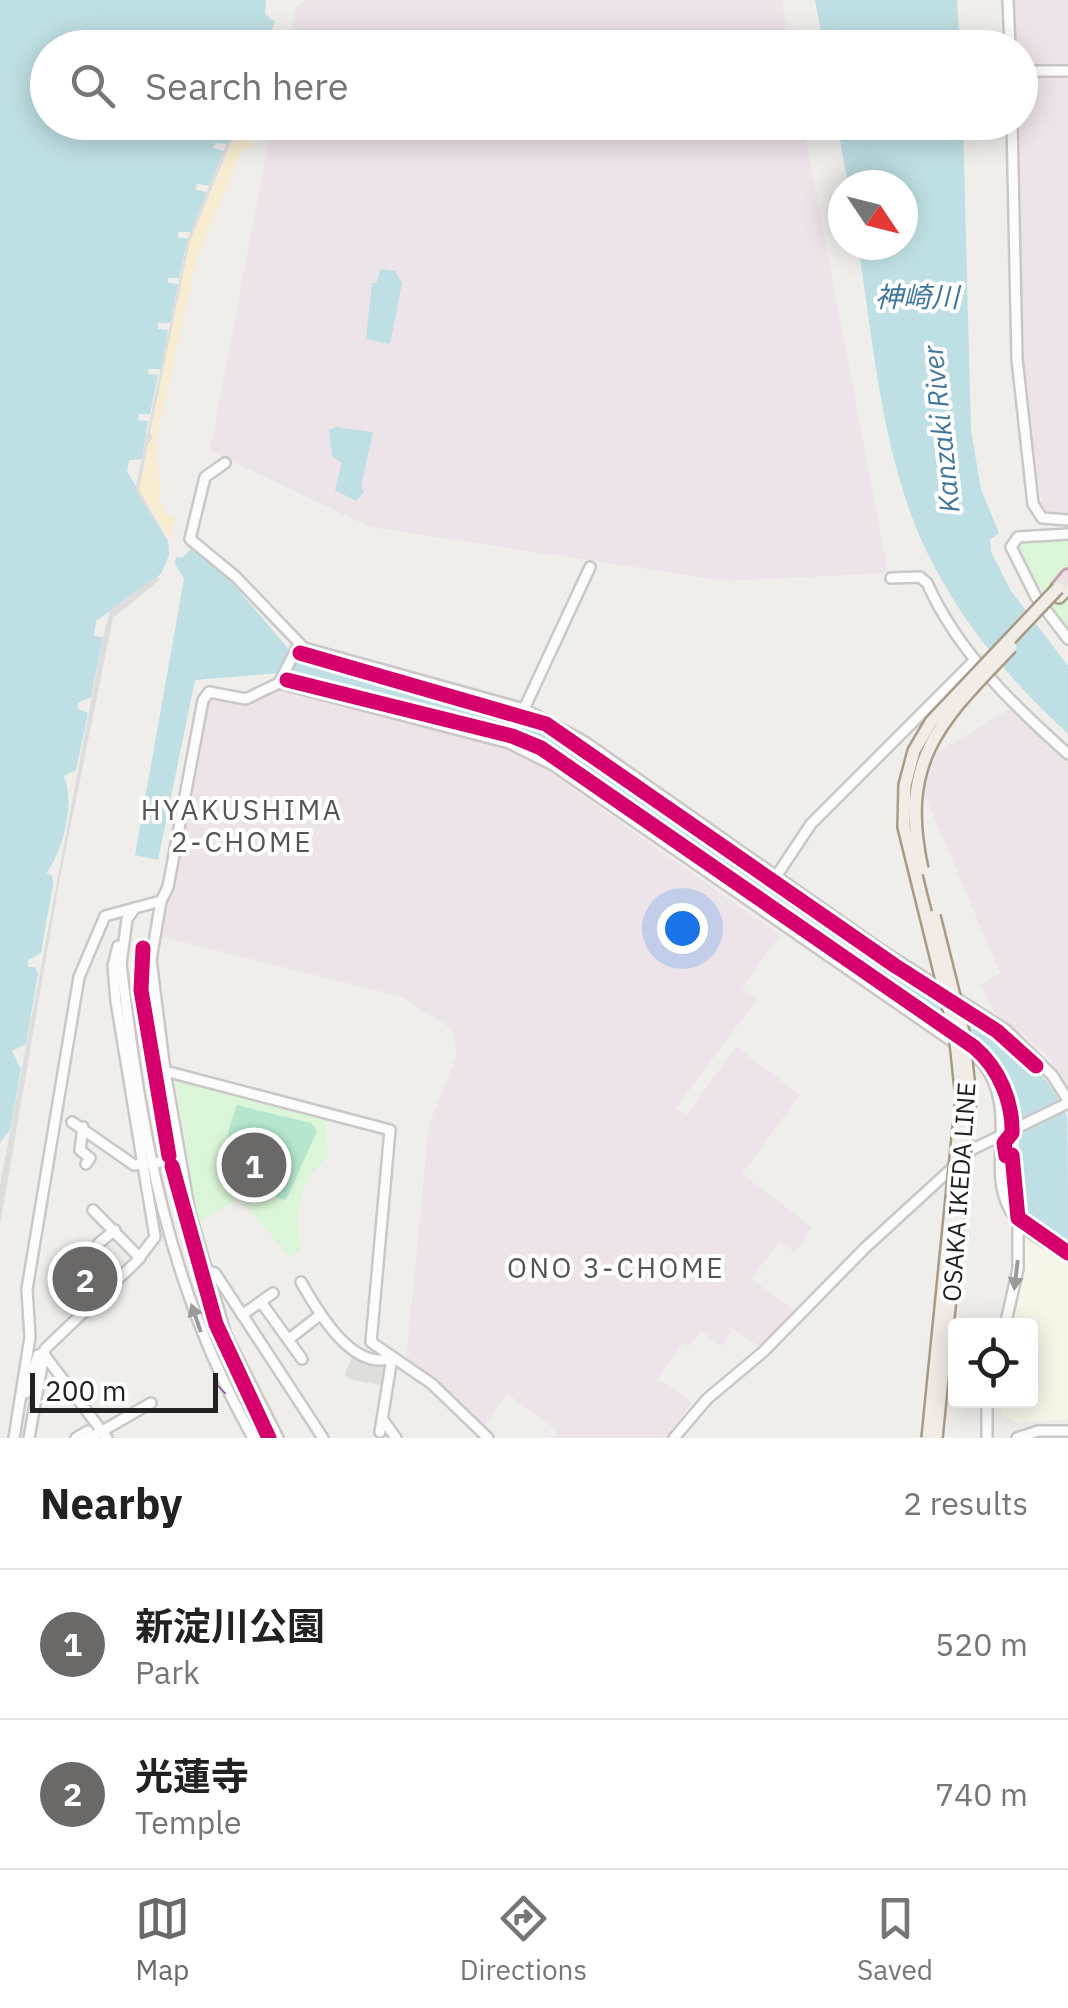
<!DOCTYPE html>
<meta charset="utf-8">
<style>
:root{--surface:#fff;--page:#f6f6f6;--text:#222;--muted:#767676;--line:#e0e0e0;--accent:#6a6968}
body{margin:0;font-family:"IBM Plex Sans","Noto Sans JP",sans-serif;background:var(--page);color:var(--text)}
.controls{position:absolute;right:30px;bottom:30px;display:grid;overflow:hidden;border-radius:10px;box-shadow:0 5px 25px #0003}
.controls button{width:90px;height:90px;display:grid;place-items:center;padding:0;border:0;border-bottom:2px solid var(--line);background:var(--surface);color:var(--text);font:50px sans-serif}
.compass{position:absolute;left:828px;top:170px;width:90px;height:90px;border-radius:50%;background:var(--surface);box-shadow:0 5px 25px #0003;rotate:125deg}
.scale{position:absolute;left:30px;bottom:25px;width:188px;box-sizing:border-box;padding-left:10px;border:5px solid #222;border-top:0;font-size:28px;line-height:35px;white-space:nowrap;color:#222;-webkit-text-stroke:8px #fff;paint-order:stroke}
.you{position:absolute;left:682px;top:928px;width:35px;height:35px;margin:-25px;border:8px solid #fff;border-radius:50%;background:#1a73e8;box-shadow:0 0 0 15px #1a73e833}
.badge{display:grid;place-items:center;width:65px;height:65px;border-radius:50%;background:var(--accent);color:#fff;font-size:32px;font-weight:700}
.pin{position:absolute;translate:-50% -50%;border:5px solid #fff;box-shadow:0 2px 10px #0006}
.list{margin:0;padding:0;list-style:none}
h2{display:flex;justify-content:space-between;align-items:center;height:130px;margin:0;padding:0 40px;font-size:42px}
h2 small{font-size:32px;font-weight:400;color:var(--muted)}
.list li{display:grid;grid-template-columns:65px 1fr auto;gap:30px;align-items:center;box-sizing:border-box;height:150px;padding:0 40px;border-top:2px solid var(--line)}
.list b{display:block;font-size:38px;white-space:nowrap}
.list p{margin:0;font-size:32px;white-space:nowrap;color:var(--muted)}
.list em{font-size:32px;font-style:normal;color:var(--muted)}
.icon{flex:none;width:55px;height:55px;fill:none;stroke:currentColor;stroke-width:2;stroke-linecap:round;stroke-linejoin:round}
.map{position:relative;flex:none;width:1068px;height:1438px;overflow:hidden}
.search{position:absolute;background:var(--surface);box-shadow:0 5px 25px #0003;left:30px;right:30px;top:30px;height:110px;display:flex;align-items:center;gap:25px;box-sizing:border-box;padding:0 35px;border-radius:55px;color:var(--muted);font-size:38px}
.sheet{height:430px;background:var(--surface)}
nav{display:flex;justify-content:space-around;align-items:center;box-sizing:border-box;height:140px;border-top:2px solid var(--line);background:var(--surface);font-size:28px;color:var(--muted)}
nav a{display:grid;justify-items:center;gap:5px}
nav .on{color:var(--accent)}
.map>svg:first-child{display:block}
</style>
<div class="map">
<svg width="1068" height="1438" viewBox="0 0 1068 1438">
<rect width="100%" height="100%" fill="#f0eeeb"/>
<!-- industrial -->
<g fill="#ede4ea">
<path d="M306,0H782L790,47H288L297,5Z"/>
<path d="M1015,0H1068V514L1049,516L1042,510L1021,355L1020,48L1016,47Z"/>
<path d="M272,123H803L888,573L726,581L370,527L210,451Z"/>
<path d="M280,686L516,749L780,935L742,988L757,999L675,1109L687,1114L736,1047L800,1095L742,1174L812,1227L795,1252L779,1242L751,1279L795,1310L760,1347L733,1329L722,1346L701,1331L689,1346L683,1343L658,1379L692,1402L666,1438H554L558,1431L507,1394L483,1428L406,1361L429,1124L457,1055L452,1029L402,997L162,937L207,699L249,706Z"/>
<path d="M1011,708L1068,761V1088L1045,1053L995,1014L981,985L1000,973L913,767Z"/>
</g>
<!-- education -->
<path fill="#f8f6e8" d="M1027,1234L1068,1262V1419L1018,1423L1002,1416L997,1401L1030,1400V1326L1010,1325L1021,1278V1237Z"/>
<!-- religious -->
<path fill="#dededc" d="M353,1354L386,1366L384,1386L349,1379L345,1374Z"/>
<!-- sand -->
<path fill="#f8ecd0" d="M240,123H256L249,149L242,150L197,257L156,441L161,503L166,514L175,518L170,539L139,490L190,240Z"/>
<!-- park -->
<g fill="#daf5d7">
<path d="M1068,537V631L1014,548L1021,540Z"/>
<path d="M181,1078L325,1116L328,1157C295,1185 297,1210 300,1251L289,1257L240,1198L198,1222L176,1082Z"/>
</g>
<!-- pitch -->
<path fill="#b6e7ce" d="M237,1105L311,1123L317,1131L286,1200C230,1188 215,1159 237,1105Z"/>
<!-- water -->
<g fill="#bedfe3">
<path d="M0,0H266L265,14L275,22L264,47L48,48V122L235,123L227,144L215,143L213,148L224,151L210,186L197,184L196,190L207,192L191,232H178V238H188L179,278H168V283L178,284L170,323H158V329L168,330L161,369H149L148,374L158,375L150,414H139L138,420L148,421L142,459L129,460L127,471L168,541L169,555L161,574L96,621L94,636L103,637L91,697L78,703V709L88,713L76,770L64,776C75,802 64,850 46,874L52,875L53,884L41,953L28,960V967H35L38,974L26,1044L12,1051L21,1069L10,1130L0,1143Z"/>
<path d="M815,0H957L960,47H824Z"/>
<path d="M837,123H963L971,431L981,489L999,533L990,540L991,552L1011,591L1068,666V734C1011,682 961,622 927,552C882,459 874,346 858,245H903V185H848Z"/>
<path d="M380,269L395,271L402,283L390,344L366,339L372,283H377Z"/>
<path d="M336,427L373,432L361,486L364,492L356,501L335,490L342,463L332,456L329,430Z"/>
<path d="M191,549L224,573L291,652L540,727L968,1021C1006,1039 1052,1075 1067,1117C1068,1141 1068,1213 1068,1242L1029,1216L1014,1108L992,1056L535,742L280,673L195,680L158,860L135,855L184,579L175,564L176,557L182,558Z"/>
</g>
<!-- pier -->
<g fill="#dedddd">
<path d="M235,123H239L190,241L150,433L153,437L148,444L139,490L168,541L135,490L188,238Z"/>
<path d="M156,577L160,578L157,582L113,618L59,883L0,1225V1185L103,637L110,610Z"/>
</g>
<g fill="none" stroke-linecap="round" stroke-linejoin="round">
<!-- minor casing -->
<g stroke="#c9c8c7" stroke-width="14">
<g id="minor">
<path d="M1008,0L1010,48"/>
<path d="M1020,71H1068"/>
<path d="M1012,122L1017,359L1033,504L1042,518L1068,520"/>
<path d="M225,463L205,477L190,539L236,577L304,648L524,709L585,742L884,952L1006,1030L1052,1075L1068,1100"/>
<path d="M1068,534L1018,537L1011,547L1036,597L1068,639"/>
<path d="M891,578L920,577L927,583C958,652 1013,705 1068,754"/>
<path d="M279,683L299,644"/>
<path d="M524,709L590,567"/>
<path d="M777,875L811,824L975,660"/>
<path d="M161,901L151,960L165,1071L190,1213L226,1335L278,1438"/>
<path d="M135,908L127,919L121,964C142,1136 167,1285 253,1438"/>
<path d="M165,1071L390,1130L371,1342L432,1384L488,1438"/>
<path d="M72,1122L134,1165L143,1164"/>
<path d="M83,1127L80,1150L90,1158L86,1164"/>
<path d="M151,1164L180,1158"/>
<path d="M93,1210L140,1258"/>
<path d="M99,1243L115,1230"/>
<path d="M205,1270L215,1273L323,1438"/>
<path d="M301,1282C317,1310 352,1372 392,1358"/>
<path d="M261,1302L302,1359"/>
<path d="M242,1315L273,1293"/>
<path d="M1005,1326L1018,1269V1222"/>
<path d="M289,1339L320,1315"/>
<path d="M26,1393L38,1355L43,1353L107,1438"/>
<path d="M987,1400V1438"/>
<path d="M383,1420L396,1438"/>
<path d="M380,1432L392,1358"/>
<path d="M14,1438L30,1337L27,1289L79,977L105,916L161,901L168,887L203,700L209,692L246,699L279,683L509,743L553,765L982,1062C1023,1114 980,1175 1016,1219C1028,1234 1052,1245 1068,1256"/>
<path d="M29,1438L45,1349L136,1262L155,1237L116,1001L113,966L118,946"/>
<path d="M76,1438L88,1431"/>
<path d="M90,1438L151,1403"/>
<path d="M674,1438L707,1399L763,1352L865,1248L973,1149L1068,1103"/>
<path d="M1017,1438L1038,1431H1068"/>
</g>
</g>
<!-- major casing -->
<g stroke="#a79a86" stroke-width="16">
<path id="major" d="M1059,597L1068,588"/>
</g>
<!-- highway casing -->
<g stroke="#c6a2af" stroke-width="18">
<path id="highway" d="M1058,588L1068,576"/>
</g>
<!-- minor -->
<use href="#minor" stroke="#fdfcfc" stroke-width="9"/>
<!-- major -->
<use href="#major" stroke="#f2ece7" stroke-width="11"/>
<!-- highway -->
<use href="#highway" stroke="#ece0e3" stroke-width="12"/>
<!-- major-bridge casing -->
<g stroke="#a79a86" stroke-width="16" stroke-linecap="butt">
<g id="major-bridge">
<path d="M922,869C898,760 940,721 1011,647"/>
<path d="M934,916L963,1032L970,1098L936,1438"/>
<path d="M928,1438L962,1098L955,1033L904,827L905,785L914,751L931,722L1058,588"/>
</g>
</g>
<!-- major-bridge -->
<use href="#major-bridge" stroke="#f2ece7" stroke-width="11"/>
<!-- quiet -->
<path stroke="#8e44ad" stroke-width="12" stroke-dasharray="25 12" stroke-linecap="butt" d="M221,1390L222,1389"/>
<!-- cycleway casing -->
<g stroke="#fff" stroke-width="21">
<g id="cycleway">
<path d="M300,653L546,724L894,965L997,1031L1036,1066"/>
<path d="M287,680L512,736L541,748L974,1047C999,1068 1013,1102 1012,1133L1004,1143L1006,1156L1012,1155L1018,1218L1068,1253"/>
<path d="M143,948L141,990L169,1156"/>
<path d="M172,1166L216,1324L269,1438"/>
</g>
</g>
<!-- cycleway -->
<use href="#cycleway" stroke="#d6006c" stroke-width="15"/>
</g>
<!-- one-way arrows -->
<defs><path id="oneway-solid" d="M-6-.8H1V-3.2L6.5 0L1 3.2V.8H-6Z" transform="scale(2.5)"/></defs>
<g fill="#9a9a9a">
<use href="#oneway-solid" transform="translate(1016 1275) rotate(97)"/>
<use href="#oneway-solid" transform="translate(196 1318) rotate(-109)"/>
</g>
<g text-anchor="middle" stroke-width="8" stroke-linejoin="round" paint-order="stroke">
<!-- street labels -->
<g font-size="25" fill="#222" stroke="#fff">
<text transform="translate(959 1192) rotate(-86)" y="9">OSAKA IKEDA LINE</text>
</g>
<!-- water labels -->
<g font-size="28" font-style="italic" fill="#42779c" stroke="#fff">
<text x="917" y="307">神崎川</text>
<text transform="translate(941 429) rotate(-96)" y="10">Kanzaki River</text>
</g>
<!-- neighbourhood labels -->
<g font-size="28" letter-spacing="2.5" fill="#555" stroke="#fff">
<text x="242" y="820">HYAKUSHIMA<tspan x="242" dy="32">2-CHOME</tspan></text>
<text x="616" y="1278">ONO 3-CHOME</text>
</g>
</g>
</svg>
<div class="controls">
<button><svg class="icon" aria-label="locate" viewBox="0 0 24 24"><circle cx="12" cy="12" r="6"/><path d="M12 2v4M12 18v4M2 12h4M18 12h4"/></svg></button>
</div>
<svg class="compass" viewBox="-18 -18 36 36"><path d="M0-13l5 13h-10z" fill="#e53935"/><path d="M0 13l5-13h-10z" fill="#767676"/></svg>
<div class="scale">200 m</div>
<div class="you"></div>
<div class="pin badge" style="left:254px;top:1165px">1</div>
<div class="pin badge" style="left:85px;top:1279px">2</div>
<div class="search"><svg class="icon" aria-label="search" viewBox="0 0 24 24"><circle cx="10" cy="10" r="6"/><path d="M15 15l6 6"/></svg>Search here</div>
</div>
<section class="sheet">
<h2>Nearby<small>2 results</small></h2>
<ul class="list">
<li><span class="badge">1</span><div><b>新淀川公園</b><p>Park</p></div><em>520 m</em></li>
<li><span class="badge">2</span><div><b>光蓮寺</b><p>Temple</p></div><em>740 m</em></li>
</ul>
</section>
<nav>
<a class="on"><svg class="icon" aria-label="map" viewBox="0 0 24 24"><path d="M3 6l6-2 6 2 6-2v14l-6 2-6-2-6 2zM9 4v14M15 6v14"/></svg>Map</a>
<a><svg class="icon" aria-label="directions" viewBox="0 0 24 24"><path d="M12 3l9 9-9 9-9-9zM9 14v-3h6M13 9l2 2-2 2"/></svg>Directions</a>
<a><svg class="icon" aria-label="saved" viewBox="0 0 24 24"><path d="M7 4h10v16l-5-4-5 4z"/></svg>Saved</a>
</nav>
